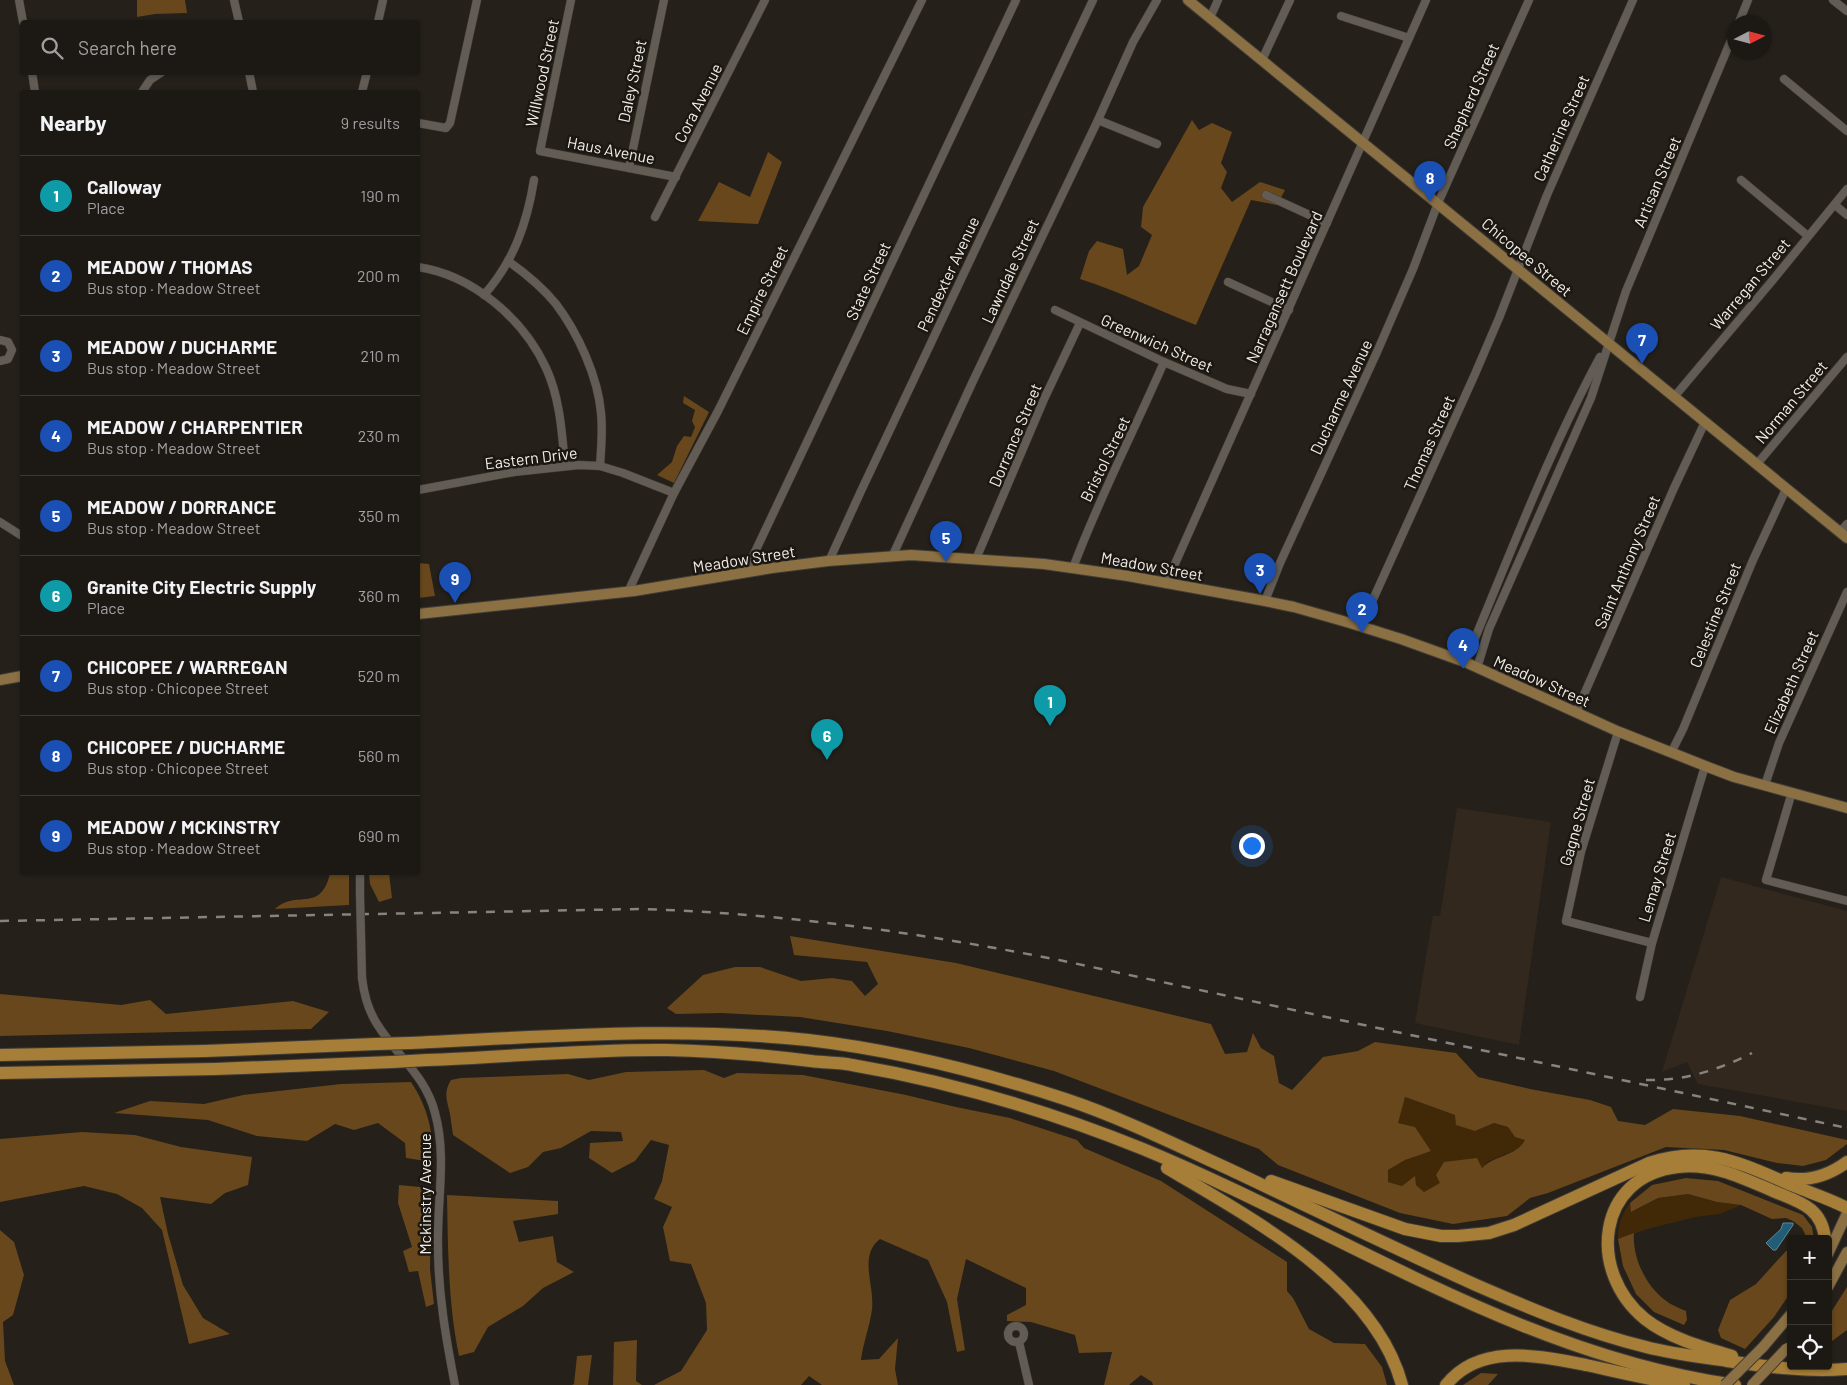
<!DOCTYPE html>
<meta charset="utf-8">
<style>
:root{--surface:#1c1814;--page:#25211d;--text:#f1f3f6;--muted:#a0a0a0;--line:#3a3734;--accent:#d93025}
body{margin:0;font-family:Barlow,sans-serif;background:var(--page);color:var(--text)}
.controls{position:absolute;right:15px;bottom:15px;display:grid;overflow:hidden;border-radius:5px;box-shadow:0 1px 4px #0004}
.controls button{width:45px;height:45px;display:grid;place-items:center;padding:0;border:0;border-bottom:1px solid var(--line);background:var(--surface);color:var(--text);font:25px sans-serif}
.compass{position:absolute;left:1727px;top:15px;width:45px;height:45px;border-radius:50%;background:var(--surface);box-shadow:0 1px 4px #0004;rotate:84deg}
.you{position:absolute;left:1251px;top:845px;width:18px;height:18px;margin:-12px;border:4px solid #fff;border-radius:50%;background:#1a73e8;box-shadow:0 0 0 8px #1a73e833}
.badge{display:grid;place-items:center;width:32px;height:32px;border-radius:50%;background:var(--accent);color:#fff;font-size:16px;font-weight:700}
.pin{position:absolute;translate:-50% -41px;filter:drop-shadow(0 1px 2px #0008)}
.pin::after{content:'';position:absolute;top:26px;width:18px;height:15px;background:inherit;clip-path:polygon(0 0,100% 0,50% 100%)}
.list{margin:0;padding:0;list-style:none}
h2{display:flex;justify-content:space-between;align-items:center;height:65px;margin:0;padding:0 20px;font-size:21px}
h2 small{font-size:16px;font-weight:400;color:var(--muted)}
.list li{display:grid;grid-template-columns:32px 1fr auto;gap:15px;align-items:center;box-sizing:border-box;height:80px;padding:0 20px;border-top:1px solid var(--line)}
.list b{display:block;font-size:19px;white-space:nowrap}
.list p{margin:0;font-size:16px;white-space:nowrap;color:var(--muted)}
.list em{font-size:16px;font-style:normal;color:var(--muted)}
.icon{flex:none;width:28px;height:28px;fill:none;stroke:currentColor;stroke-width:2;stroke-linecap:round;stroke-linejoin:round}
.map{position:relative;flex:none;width:1847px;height:1385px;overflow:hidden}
.search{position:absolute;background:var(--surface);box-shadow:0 1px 4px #0004;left:20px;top:20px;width:400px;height:55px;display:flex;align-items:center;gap:12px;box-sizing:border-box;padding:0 18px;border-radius:5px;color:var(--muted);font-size:19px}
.panel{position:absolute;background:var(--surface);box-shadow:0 1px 4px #0004;left:20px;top:90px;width:400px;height:785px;border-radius:5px}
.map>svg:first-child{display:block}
</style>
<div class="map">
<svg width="1847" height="1385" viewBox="0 0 1847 1385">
<rect width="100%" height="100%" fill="#25201a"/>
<!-- built -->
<g fill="#32281d">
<path d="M1457,808L1551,822L1519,1045L1415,1023L1433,916H1440Z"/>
<path d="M1721,877L1847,911V1111L1698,1084L1687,1062L1662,1072Z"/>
</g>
<!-- green -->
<g fill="#412907">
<path d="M1405,1097L1455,1115L1475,1131L1494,1123L1508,1127L1515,1137L1526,1140L1522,1147L1487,1162L1482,1168L1441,1183L1424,1192L1416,1185L1402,1186L1388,1182V1170L1405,1160L1430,1150L1415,1127L1397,1123Z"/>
<path d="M1688,1194L1717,1202L1741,1205L1720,1214L1695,1217L1651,1228L1618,1239C1618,1224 1621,1215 1630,1203L1632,1212L1658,1198Z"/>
</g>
<!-- forest -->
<g fill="#67471b" fill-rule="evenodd">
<path d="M137,0H185L187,13L155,14L137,17Z"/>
<path d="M1192,120L1199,130L1212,123L1232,132L1221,163L1227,172L1221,188L1232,202L1260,182L1285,190L1277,205L1251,200L1196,325C1157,310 1120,292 1080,279L1089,251L1097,241L1123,249L1127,275L1139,266L1152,235L1141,227L1143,207Z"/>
<path d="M768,152L782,162L758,224L698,221L719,182L750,197Z"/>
<path d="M684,396L709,412L674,483L657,475L672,462L677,446L684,436L691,437L695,427L692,421L695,410L683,403Z"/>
<path d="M418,563L429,564L435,596L418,598Z"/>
<path d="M330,873H349V905L275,909C296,889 321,914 330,873Z"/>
<path d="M369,873H389L392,898L379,902L370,884Z"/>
<path d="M790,936L956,963L1211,1024L1225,1054L1247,1052L1253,1033L1261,1048L1274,1056L1279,1083L1292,1090L1323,1057L1358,1051L1375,1042L1456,1053L1478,1077L1530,1089L1590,1100L1611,1107L1618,1121L1645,1125L1673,1109L1740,1116L1847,1140V1144L1826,1160L1803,1166L1777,1163L1724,1150L1666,1147L1548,1193L1530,1198L1507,1216L1453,1224L1400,1213L1278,1165L1259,1149L1054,1071L969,1048L887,1031L800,1017L721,1013L676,1014L667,1008L703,975L735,967H760L801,981L832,978L852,981L865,996L878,984L867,962L794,955ZM1405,1097L1455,1115L1456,1125L1475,1131L1494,1123L1508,1127L1515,1137L1525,1140C1517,1156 1494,1155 1482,1168L1477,1158L1444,1162L1436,1175L1440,1183L1424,1192L1416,1185L1415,1176L1402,1186L1388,1182V1170L1405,1160L1431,1151L1415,1127L1398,1123Z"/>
<path d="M0,994L121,1005L150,1000L166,1014L293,1001L329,1012L311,1029L0,1036Z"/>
<path d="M704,1070L724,1078L737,1073L803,1075L906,1095L956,1107L1010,1118L1077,1140L1084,1148L1161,1181L1287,1262V1291L1293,1298L1309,1329L1334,1343L1365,1344L1382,1367L1387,1385H1153L1152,1382L1141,1375L1129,1385H1104L1112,1352L1079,1353L1075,1335L1031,1322L1007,1321V1315L1026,1305V1288L966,1259L957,1299L965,1350L957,1352L947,1302L928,1260L880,1239C858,1256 875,1286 872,1309C870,1326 863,1343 861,1360L879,1359L898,1338L895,1369L898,1385H822L809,1376L801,1385H654L681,1371L707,1330L706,1303L691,1264L670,1261L663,1227L672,1207L654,1199L662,1181L669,1145L651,1140L635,1161L612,1173L589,1158L590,1143L623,1141L621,1132L591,1131L561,1148L543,1152L528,1167L510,1173L453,1135C452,1128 451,1121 450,1114C447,1100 443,1093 451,1080L461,1078L568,1074L589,1080L626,1072Z"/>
<path d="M411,1082C428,1108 433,1130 433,1162L406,1158L405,1143L378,1123L354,1130L335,1124L307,1141L257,1136L208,1120L114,1113L150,1101L204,1104L243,1095L341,1084Z"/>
<path d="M82,1132L135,1135L181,1147L252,1157L248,1185L225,1193L211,1204L160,1197L168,1234L183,1285L203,1318L230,1334L189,1344L162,1230L142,1208L117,1194L84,1186L0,1202V1139Z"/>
<path d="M1686,1178L1718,1181L1803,1215L1812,1227L1814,1239H1805V1234L1802,1228L1793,1221L1786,1218L1772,1219L1741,1205L1717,1202L1688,1194L1658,1198L1631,1212L1630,1203L1652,1185Z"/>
<path d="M399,1185L431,1188L430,1269L434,1304L426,1307L418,1271L409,1272L403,1251L412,1247L398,1203Z"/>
<path d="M447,1195L558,1201V1214L513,1221L519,1242L553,1236L557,1262L574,1272L543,1288L523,1306L488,1327L474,1352L459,1356C448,1303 448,1249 447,1195Z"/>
<path d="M0,1230L14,1242L24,1275L13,1315L3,1322L5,1361L14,1385H0Z"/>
<path d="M1634,1233C1632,1257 1646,1286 1665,1300C1671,1305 1679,1308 1686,1311L1687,1320L1684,1325L1654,1312L1636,1294L1623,1266L1618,1239Z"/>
<path d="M1786,1251H1791V1292L1774,1317L1745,1349L1721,1338L1718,1330L1730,1300L1756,1284Z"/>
<path d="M1847,1287V1330L1828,1344V1317Z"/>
<path d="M637,1340L636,1381L642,1385H613L614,1342Z"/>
<path d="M592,1355L588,1385H572L574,1384L577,1356Z"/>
<path d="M1481,1373L1498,1374L1488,1385H1463Z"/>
</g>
<!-- water -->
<path fill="#215d77" stroke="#5f889a" d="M1783,1223H1793V1225L1776,1250H1773L1766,1243L1781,1229Z"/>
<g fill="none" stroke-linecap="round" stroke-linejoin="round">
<!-- minor casing -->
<g stroke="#403c37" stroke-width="9">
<g id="minor">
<path d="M19,0L23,22"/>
<path d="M234,0L239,22"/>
<path d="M571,0L540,151L676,177"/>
<path d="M1833,0L1847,11"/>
<path d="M1341,16L1409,38"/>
<path d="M1210,18L1218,0"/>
<path d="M378,22L383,0"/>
<path d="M1739,22L1748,0"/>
<path d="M1262,60L1290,0"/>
<path d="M32,72L35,92"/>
<path d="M249,72L253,92"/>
<path d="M1784,79L1847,131"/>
<path d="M142,92L150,80L162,72"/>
<path d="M362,92L367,72"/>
<path d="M1098,120L1157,144"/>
<path d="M418,123L446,128L450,123L477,0"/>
<path d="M629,168L664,0"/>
<path d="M1741,180L1808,236"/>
<path d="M1266,195L1327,223"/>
<path d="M1835,205L1847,215"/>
<path d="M655,217L765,0"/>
<path d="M508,261C525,273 543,288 556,304C578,333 598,377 601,413C603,430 601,449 600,466"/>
<path d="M418,267C472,275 523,318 546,368C560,398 562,433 565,466"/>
<path d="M1228,282L1289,310"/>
<path d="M484,295C514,261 527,223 534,180"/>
<path d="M1055,310L1164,362L1227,389L1251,394"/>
<path d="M0,340L8,342L12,350L8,359L0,361"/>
<path d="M1674,397L1772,281L1847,189"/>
<path d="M1757,464L1847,357"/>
<path d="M418,490L514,472L579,465L600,466L623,473L674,493"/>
<path d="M0,522L22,536"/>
<path d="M1840,532L1847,524"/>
<path d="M892,557L973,381L1098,120L1133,42L1157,0"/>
<path d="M976,559L1045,397L1080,323"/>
<path d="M829,561L861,491L1093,0"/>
<path d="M1073,568C1099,498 1134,431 1164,362"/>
<path d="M745,573L1016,0"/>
<path d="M1166,584L1426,0"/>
<path d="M628,592L674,493L718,411L922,0"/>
<path d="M1265,601L1280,563L1377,352L1413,269L1438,203L1529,0"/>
<path d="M1361,626L1475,374L1499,318L1547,195L1633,0"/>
<path d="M1465,662C1508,560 1547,455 1600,357"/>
<path d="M1477,668L1489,629L1591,398L1626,291L1734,33"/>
<path d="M1576,713L1674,488L1705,422"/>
<path d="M1618,732L1581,852L1566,921L1652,943"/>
<path d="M1671,753L1683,729L1753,560L1786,489"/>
<path d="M1765,785L1779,743L1847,592"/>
<path d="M1792,792L1766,880L1847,901"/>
<path d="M360,872V894"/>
<path d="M362,978C364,995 368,1010 377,1024C396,1055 426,1076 435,1113C447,1156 437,1201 438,1245C438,1293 446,1339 455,1385"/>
<path d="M1640,997L1652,943L1705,766"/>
<circle cx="1016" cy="1334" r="8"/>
<path d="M1019,1342L1029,1385"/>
</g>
</g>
<!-- major casing -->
<g stroke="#403c37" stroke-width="12">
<g id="major">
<path d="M1188,0L1847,538"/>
<path d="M418,614L634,591L772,568L828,561L911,555L1044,564L1128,576L1260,600L1294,607L1350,623L1401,639L1465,662L1617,731L1713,769L1734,777L1847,808"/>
<path d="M0,680L22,676"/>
<path d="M1828,1254L1847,1213"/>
<path d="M1828,1287L1847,1252"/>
<path d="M1763,1347L1791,1314"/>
</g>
</g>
<!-- highway casing -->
<g stroke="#403c37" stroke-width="14">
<g id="highway">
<path d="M410,1043C542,1037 676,1026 808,1040C895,1050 982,1072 1065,1099C1122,1118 1176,1145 1231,1170C1313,1209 1394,1248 1476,1285C1531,1309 1588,1333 1646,1347C1673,1354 1700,1357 1727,1361C1768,1367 1806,1372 1847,1369"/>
<path d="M0,1055L205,1051L376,1044"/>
<path d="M427,1060C507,1057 587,1049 667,1050C716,1051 763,1055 811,1061C825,1063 839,1062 852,1065C952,1082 1049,1111 1143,1149C1339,1230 1521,1355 1735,1385"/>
<path d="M0,1073L215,1069L392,1062"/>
<path d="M1167,1168C1252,1219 1375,1283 1402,1385"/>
<path d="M1786,1178C1809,1182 1828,1176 1847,1162"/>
<path d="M1271,1181L1405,1229L1441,1236H1458L1489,1233L1514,1225L1649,1163C1706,1144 1742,1164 1794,1186C1811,1193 1830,1199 1847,1208"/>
<path d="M1732,1356C1702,1347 1669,1338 1645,1319C1587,1272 1596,1176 1678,1167C1713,1163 1743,1178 1773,1191C1799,1202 1822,1207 1825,1239"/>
<path d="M1446,1385C1480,1342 1539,1356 1586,1365C1618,1372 1651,1380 1684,1385"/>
</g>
</g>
<!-- minor -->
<use href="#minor" stroke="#625c55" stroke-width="8"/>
<!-- major -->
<use href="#major" stroke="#8b7043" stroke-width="10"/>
<!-- highway -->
<use href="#highway" stroke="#a67e37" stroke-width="12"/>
<!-- rail -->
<g stroke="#87837e" stroke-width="2.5" stroke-dasharray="9 9" stroke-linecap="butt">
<path d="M0,921L640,909C782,913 921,933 1059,960L1847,1128"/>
<path d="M1646,1080C1685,1081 1718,1070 1752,1053"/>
</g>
<!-- minor-bridge casing -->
<g stroke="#403c37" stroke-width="9" stroke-linecap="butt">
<path id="minor-bridge" d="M360,894L362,978"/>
</g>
<!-- major-bridge casing -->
<g stroke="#403c37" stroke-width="12" stroke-linecap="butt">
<g id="major-bridge">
<path d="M1725,1385L1763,1347"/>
<path d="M1752,1385L1787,1348"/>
</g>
</g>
<!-- highway-bridge casing -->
<g stroke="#403c37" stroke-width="14" stroke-linecap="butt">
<g id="highway-bridge">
<path d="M376,1044L410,1043"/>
<path d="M392,1062L427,1060"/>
</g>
</g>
<!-- minor-bridge -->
<use href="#minor-bridge" stroke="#625c55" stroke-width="8"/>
<!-- major-bridge -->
<use href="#major-bridge" stroke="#8b7043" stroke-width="10"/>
<!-- highway-bridge -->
<use href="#highway-bridge" stroke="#a67e37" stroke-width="12"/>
</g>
<g text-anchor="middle" stroke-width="5" stroke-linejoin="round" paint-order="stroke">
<!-- street labels -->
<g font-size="16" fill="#f1eeea" stroke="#1c1711">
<text transform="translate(542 73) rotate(-78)" y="6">Willwood Street</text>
<text transform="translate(632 81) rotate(-78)" y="6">Daley Street</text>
<text transform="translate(1471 96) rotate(-66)" y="6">Shepherd Street</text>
<text transform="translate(698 103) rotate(-63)" y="6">Cora Avenue</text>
<text transform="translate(1561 128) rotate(-66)" y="6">Catherine Street</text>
<text transform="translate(611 150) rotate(11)" y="6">Haus Avenue</text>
<text transform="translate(1657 182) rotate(-67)" y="6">Artisan Street</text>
<text transform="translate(1527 257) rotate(40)" y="6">Chicopee Street</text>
<text transform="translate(1010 271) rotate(-65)" y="6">Lawndale Street</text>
<text transform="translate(948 274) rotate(-65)" y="6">Pendexter Avenue</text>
<text transform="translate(868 281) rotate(-65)" y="6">State Street</text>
<text transform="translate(1750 284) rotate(-50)" y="6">Warregan Street</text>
<text transform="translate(1284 287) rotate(-66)" y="6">Narragansett Boulevard</text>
<text transform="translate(762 290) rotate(-64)" y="6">Empire Street</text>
<text transform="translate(1157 343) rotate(24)" y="6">Greenwich Street</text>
<text transform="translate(1341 397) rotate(-65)" y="6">Ducharme Avenue</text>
<text transform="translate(1791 402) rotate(-50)" y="6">Norman Street</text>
<text transform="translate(1015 435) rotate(-67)" y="6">Dorrance Street</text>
<text transform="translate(1429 443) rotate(-66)" y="6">Thomas Street</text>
<text transform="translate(531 458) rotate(-7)" y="6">Eastern Drive</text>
<text transform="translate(1105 459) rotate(-64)" y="6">Bristol Street</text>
<text transform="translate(744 559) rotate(-9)" y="6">Meadow Street</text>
<text transform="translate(1627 562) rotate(-67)" y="6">Saint Anthony Street</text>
<text transform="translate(1152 566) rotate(10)" y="6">Meadow Street</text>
<text transform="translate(1715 615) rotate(-68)" y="6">Celestine Street</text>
<text transform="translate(1542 681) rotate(24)" y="6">Meadow Street</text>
<text transform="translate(1791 682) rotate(-66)" y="6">Elizabeth Street</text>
<text transform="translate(1577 822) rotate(-74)" y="6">Gagne Street</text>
<text transform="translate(1657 877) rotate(-73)" y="6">Lemay Street</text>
<text transform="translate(425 1194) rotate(-90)" y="6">Mckinstry Avenue</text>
</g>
</g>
</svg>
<div class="controls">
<button>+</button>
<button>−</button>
<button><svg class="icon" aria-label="locate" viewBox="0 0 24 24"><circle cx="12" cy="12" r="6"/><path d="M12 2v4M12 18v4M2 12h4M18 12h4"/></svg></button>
</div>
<svg class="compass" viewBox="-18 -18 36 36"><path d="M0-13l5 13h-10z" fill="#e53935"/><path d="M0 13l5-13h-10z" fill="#a0a0a0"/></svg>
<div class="you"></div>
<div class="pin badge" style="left:1050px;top:726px;background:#0f9aa8">1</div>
<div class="pin badge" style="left:1362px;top:633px;background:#1a4fb4">2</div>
<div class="pin badge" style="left:1260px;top:594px;background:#1a4fb4">3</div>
<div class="pin badge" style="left:1463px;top:669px;background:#1a4fb4">4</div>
<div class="pin badge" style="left:946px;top:562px;background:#1a4fb4">5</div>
<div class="pin badge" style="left:827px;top:760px;background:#0f9aa8">6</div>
<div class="pin badge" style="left:1642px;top:364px;background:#1a4fb4">7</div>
<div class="pin badge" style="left:1430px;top:202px;background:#1a4fb4">8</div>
<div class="pin badge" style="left:455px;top:603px;background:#1a4fb4">9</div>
<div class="search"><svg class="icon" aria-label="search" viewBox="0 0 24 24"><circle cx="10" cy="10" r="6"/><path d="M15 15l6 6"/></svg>Search here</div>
<section class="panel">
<h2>Nearby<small>9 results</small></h2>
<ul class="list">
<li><span class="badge" style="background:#0f9aa8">1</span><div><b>Calloway</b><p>Place</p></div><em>190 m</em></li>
<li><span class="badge" style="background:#1a4fb4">2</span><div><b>MEADOW / THOMAS</b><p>Bus stop · Meadow Street</p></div><em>200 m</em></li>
<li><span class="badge" style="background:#1a4fb4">3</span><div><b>MEADOW / DUCHARME</b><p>Bus stop · Meadow Street</p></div><em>210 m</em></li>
<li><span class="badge" style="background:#1a4fb4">4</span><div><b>MEADOW / CHARPENTIER</b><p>Bus stop · Meadow Street</p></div><em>230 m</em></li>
<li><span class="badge" style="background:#1a4fb4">5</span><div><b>MEADOW / DORRANCE</b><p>Bus stop · Meadow Street</p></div><em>350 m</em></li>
<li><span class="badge" style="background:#0f9aa8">6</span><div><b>Granite City Electric Supply</b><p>Place</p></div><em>360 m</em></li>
<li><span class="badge" style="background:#1a4fb4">7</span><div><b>CHICOPEE / WARREGAN</b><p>Bus stop · Chicopee Street</p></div><em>520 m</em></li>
<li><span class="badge" style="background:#1a4fb4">8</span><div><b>CHICOPEE / DUCHARME</b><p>Bus stop · Chicopee Street</p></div><em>560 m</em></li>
<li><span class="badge" style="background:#1a4fb4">9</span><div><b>MEADOW / MCKINSTRY</b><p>Bus stop · Meadow Street</p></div><em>690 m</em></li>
</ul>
</section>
</div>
